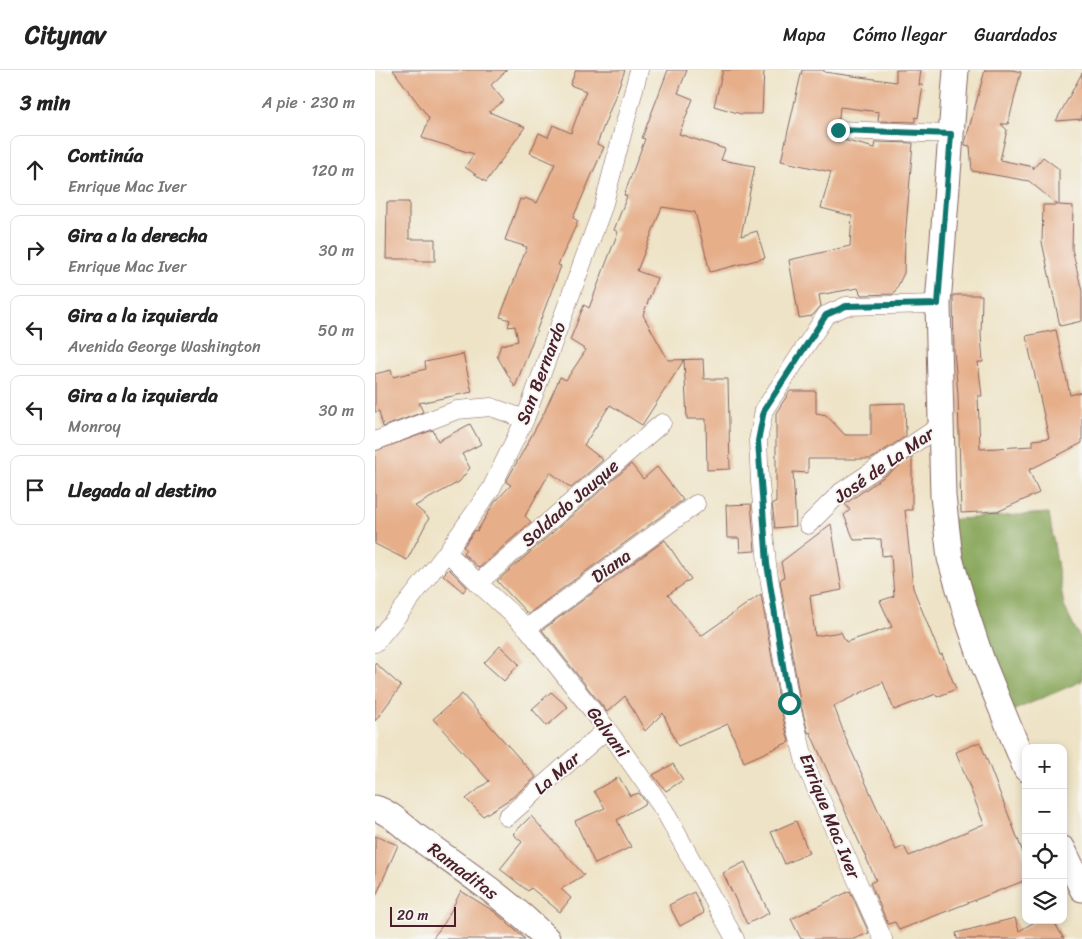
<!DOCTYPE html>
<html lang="es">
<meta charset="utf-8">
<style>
:root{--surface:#fff;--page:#f6f6f6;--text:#222;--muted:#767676;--line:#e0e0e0}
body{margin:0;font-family:Sriracha,sans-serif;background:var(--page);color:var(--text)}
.controls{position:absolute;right:15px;bottom:15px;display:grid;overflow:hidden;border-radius:10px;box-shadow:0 2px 8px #0003}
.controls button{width:45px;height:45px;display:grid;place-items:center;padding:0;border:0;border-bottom:1px solid var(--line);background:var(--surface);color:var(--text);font:25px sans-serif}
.scale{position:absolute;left:15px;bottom:12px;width:66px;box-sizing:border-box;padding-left:5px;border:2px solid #4a1f2b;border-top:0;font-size:14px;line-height:18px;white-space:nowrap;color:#4a1f2b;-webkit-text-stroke:4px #f6f6f2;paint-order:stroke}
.stop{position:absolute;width:15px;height:15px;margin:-11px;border:4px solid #0f766e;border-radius:50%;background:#fff}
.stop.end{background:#0f766e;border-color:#fff;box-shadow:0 1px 5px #0008}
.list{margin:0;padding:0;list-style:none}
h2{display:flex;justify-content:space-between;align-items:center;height:65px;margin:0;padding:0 20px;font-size:21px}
h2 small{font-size:16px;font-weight:400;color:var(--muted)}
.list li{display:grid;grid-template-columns:32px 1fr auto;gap:15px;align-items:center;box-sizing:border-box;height:70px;margin:0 10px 10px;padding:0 10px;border:1px solid var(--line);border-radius:10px}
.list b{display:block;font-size:19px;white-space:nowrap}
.list p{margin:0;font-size:16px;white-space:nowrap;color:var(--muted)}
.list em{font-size:16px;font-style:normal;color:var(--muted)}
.icon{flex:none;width:28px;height:28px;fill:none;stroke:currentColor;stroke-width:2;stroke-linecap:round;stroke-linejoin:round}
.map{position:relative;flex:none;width:707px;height:869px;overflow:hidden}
header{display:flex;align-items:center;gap:30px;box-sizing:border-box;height:70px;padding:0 25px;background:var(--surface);border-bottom:1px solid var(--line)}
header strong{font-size:24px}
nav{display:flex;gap:28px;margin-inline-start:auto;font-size:18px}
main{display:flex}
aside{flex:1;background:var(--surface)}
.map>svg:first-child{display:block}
</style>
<header>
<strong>Citynav</strong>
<nav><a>Mapa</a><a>Cómo llegar</a><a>Guardados</a></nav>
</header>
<main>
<aside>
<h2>3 min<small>A pie · 230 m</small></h2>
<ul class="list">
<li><svg class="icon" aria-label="ahead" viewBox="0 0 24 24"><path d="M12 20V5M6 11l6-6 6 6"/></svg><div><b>Continúa</b><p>Enrique Mac Iver</p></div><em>120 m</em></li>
<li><svg class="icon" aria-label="right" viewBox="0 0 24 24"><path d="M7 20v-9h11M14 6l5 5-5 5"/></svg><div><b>Gira a la derecha</b><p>Enrique Mac Iver</p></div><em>30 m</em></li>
<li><svg class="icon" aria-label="left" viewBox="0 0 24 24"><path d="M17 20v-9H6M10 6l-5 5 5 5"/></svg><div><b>Gira a la izquierda</b><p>Avenida George Washington</p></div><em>50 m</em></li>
<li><svg class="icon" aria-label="left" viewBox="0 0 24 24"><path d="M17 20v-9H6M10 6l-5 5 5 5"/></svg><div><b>Gira a la izquierda</b><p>Monroy</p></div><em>30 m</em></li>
<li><svg class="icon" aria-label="arrive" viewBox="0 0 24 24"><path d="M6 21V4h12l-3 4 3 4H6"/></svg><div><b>Llegada al destino</b></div></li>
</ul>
</aside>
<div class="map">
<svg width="707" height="869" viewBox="0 0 707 869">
<rect width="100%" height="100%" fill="#f6f6f2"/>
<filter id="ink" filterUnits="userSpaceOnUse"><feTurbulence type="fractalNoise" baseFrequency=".02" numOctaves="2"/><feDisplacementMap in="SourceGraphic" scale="10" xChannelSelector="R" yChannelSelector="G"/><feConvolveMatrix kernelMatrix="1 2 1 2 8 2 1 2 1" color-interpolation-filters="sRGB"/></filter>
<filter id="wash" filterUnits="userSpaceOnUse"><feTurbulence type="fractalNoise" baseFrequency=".0096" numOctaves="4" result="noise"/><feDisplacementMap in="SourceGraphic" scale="20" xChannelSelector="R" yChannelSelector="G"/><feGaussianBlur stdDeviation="1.12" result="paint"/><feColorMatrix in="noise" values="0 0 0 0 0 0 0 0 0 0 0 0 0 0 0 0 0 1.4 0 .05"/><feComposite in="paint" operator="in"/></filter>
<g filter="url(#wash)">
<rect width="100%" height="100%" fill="#eee3c6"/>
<!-- forest -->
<path fill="#85a457" stroke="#686241" d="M674,443L689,536L707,572V611L628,645L568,450Z"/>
<g id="blocks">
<!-- building -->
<g fill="#e6ae89">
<path d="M18,0H132L116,15L129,31L114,42L150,57L111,112L90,97L99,84L47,68L54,48Z"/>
<path d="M201,0H250L222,74L229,77L198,148L203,151L183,195L186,196L140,317L122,286L126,275L143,271L140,256L133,257L135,250L125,247L152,177L130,170L145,129L148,130L150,128L162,133L180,94L155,83L164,63L173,67L178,55L196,63L211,21L195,15Z"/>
<path d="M293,0H312L303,23L318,29L304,64L350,79L346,90L380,96L366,166L382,161L390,188L335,202L320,142L287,137L262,201L282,208L268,245L293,290L328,289L329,309H353L355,399L332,400L331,349H312L309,290L267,355L235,335L209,375L228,390L196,418L175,402L150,446L156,452L104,498L88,483L91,479L88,477L100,460L102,461L120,432L136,415L131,412L169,343L185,307L191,310L211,280L195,270L209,235L214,238L243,162L239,160L252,126L249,125L270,69L267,68Z"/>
<path d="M348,0H389L387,44H366L339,36Z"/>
<path d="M427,0H449V2L521,12V0H546L544,15H548L543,48L540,47V52L503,51L504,42L465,37L464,49L458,51L452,59L453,65L458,69L472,71L500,78L501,72L538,73L530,169L529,203L519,224L486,225L483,218L444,225L446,236L437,246L424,248L414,190L475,176L477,146L446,138L456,102L406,91Z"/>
<path d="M610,0H637L646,2L633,54H626L632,60L625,90L659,97L658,99L668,87L684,99V135L698,136L697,179L707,221V251L685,256L667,172L668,135H683L654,111L597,101L595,76L590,75V73Z"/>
<path d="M707,3V49L681,51Z"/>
<path d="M12,132H34V169H60V191H41V189H11Z"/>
<path d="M578,225H607L606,265L608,292H603L607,326H603L605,379L658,376V370L674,368L651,266L681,260L695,325L707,322V373L654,400L664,423L624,441L586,443L583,324L579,281Z"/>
<path d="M88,284L97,322L44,333L48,342L8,357L4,341L0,342V304L16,300L18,307L51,299L50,292Z"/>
<path d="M415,321H441V343L451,345L470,365H496V334L530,333L531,366L496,389H433V403L418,402L421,456L400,458L397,433H401V343Z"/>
<path d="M95,354L106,374L87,384L95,398L84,412L40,436L54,448L32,490L0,474V381L58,360L63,371Z"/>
<path d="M537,387V440H530L538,518L565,585L567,584L581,619L562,627L561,624L519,640L508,612L459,636L471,669L521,780L529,776L534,786L609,754L581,682L605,672L651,790V810L524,860L520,852L513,854L495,813L501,810L435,662L433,663L425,631L405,510L409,507L406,492L456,454L467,520L435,526L440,566L466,562L471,572L517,557L505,531L519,526L516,485L507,486L506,469L479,470L469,445L475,440L470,434Z"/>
<path d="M256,394L268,409L282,397L308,430L153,544L122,511Z"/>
<path d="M376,434L380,481L365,482L364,468H352L351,435Z"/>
<path d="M290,470L316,509L293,525L326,566L386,524L405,635L414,672L369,692L353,654L303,676L288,643L270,661L250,626L232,642L167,560Z"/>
<path d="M74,499L92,517L88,522L68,505Z"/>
<path d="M125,576L144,594L129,611L109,593Z"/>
<path d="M0,593L26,616L0,651Z"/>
<path d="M176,622L193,637L172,656L157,639Z"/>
<path d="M87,624L161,707L138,727L108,746L91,729L114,711L58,649Z"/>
<path d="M298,694L308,710L291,721L278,705Z"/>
<path d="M244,707L255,726L264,723L271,733L242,750L256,777L220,794L200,751L230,738L219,721Z"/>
<path d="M156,746L209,805L186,819L196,828L185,842L156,818L153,821L125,799L147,772L138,764Z"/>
<path d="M421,751L434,783L410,794L396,762Z"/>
<path d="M0,766L23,775L0,828Z"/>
<path d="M370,792L394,843L372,854L348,803Z"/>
<path d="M86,821L120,842L150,869H57L70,852Z"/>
<path d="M475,821L494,863L479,869H426L416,849Z"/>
<path d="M319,822L329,843L305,856L294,835Z"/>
<path d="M640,848L644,861L663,850H678L689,869H582L581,863Z"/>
</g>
</g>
</g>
<g filter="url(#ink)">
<use href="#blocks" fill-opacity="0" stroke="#836461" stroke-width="1"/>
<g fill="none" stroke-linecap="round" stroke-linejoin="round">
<!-- street casing -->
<g stroke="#836461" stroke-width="19">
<g id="street">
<path d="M463,60L575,64"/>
<path d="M0,371L82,340L116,337L150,349"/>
<path d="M433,455L466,422L565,356"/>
<path d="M72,482L103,513L152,558L232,659L289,740L360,869"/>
<path d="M103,513L287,353"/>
<path d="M152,558L321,434"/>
<path d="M0,573L23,545L72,482L116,419L150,349L228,137L264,0"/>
<path d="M132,747L232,659"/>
<path d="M508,869L431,696L415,633L392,495L385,412L383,371L389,340L451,245L471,236L563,234"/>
</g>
</g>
<!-- secondary casing -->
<g stroke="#836461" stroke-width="27">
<g id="secondary">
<path d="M581,0L563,234L568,426L575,488L591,543L607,591L651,699"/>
<path d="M0,738C15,742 29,757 41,766C85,798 134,830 172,869"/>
<path d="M688,779L707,819"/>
</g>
</g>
<!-- street -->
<use href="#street" stroke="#fff" stroke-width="18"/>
<!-- secondary -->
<use href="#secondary" stroke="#fff" stroke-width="25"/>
</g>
</g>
<g fill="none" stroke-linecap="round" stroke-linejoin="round" filter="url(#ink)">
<!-- route -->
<path stroke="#0f766e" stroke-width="6" d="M414,633L392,494L383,371L389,340L451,245L471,236L563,234L576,64L463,60"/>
</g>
<g text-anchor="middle" stroke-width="4" stroke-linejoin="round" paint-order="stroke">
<!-- street labels -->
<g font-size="18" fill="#4a1f2b" stroke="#f6f6f2">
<text transform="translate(166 303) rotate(-69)" y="6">San Bernardo</text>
<text transform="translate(509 395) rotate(-35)" y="6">José de La Mar</text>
<text transform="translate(195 433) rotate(-41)" y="6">Soldado Jauque</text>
<text transform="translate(236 496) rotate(-36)" y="6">Diana</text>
<text transform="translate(233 662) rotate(54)" y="6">Galvani</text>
<text transform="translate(182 703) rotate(-41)" y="6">La Mar</text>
<text transform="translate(455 746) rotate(68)" y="6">Enrique Mac Iver</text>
<text transform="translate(88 801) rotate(37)" y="6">Ramaditas</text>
</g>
</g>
</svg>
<div class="controls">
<button>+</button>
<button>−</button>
<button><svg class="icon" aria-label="locate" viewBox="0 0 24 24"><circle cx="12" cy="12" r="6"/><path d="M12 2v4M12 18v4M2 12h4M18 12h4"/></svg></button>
<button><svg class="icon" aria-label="layers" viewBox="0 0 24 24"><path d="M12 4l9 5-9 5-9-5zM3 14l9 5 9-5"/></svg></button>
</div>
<div class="scale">20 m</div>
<div class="stop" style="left:414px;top:633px"></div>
<div class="stop end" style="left:463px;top:60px"></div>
</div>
</main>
